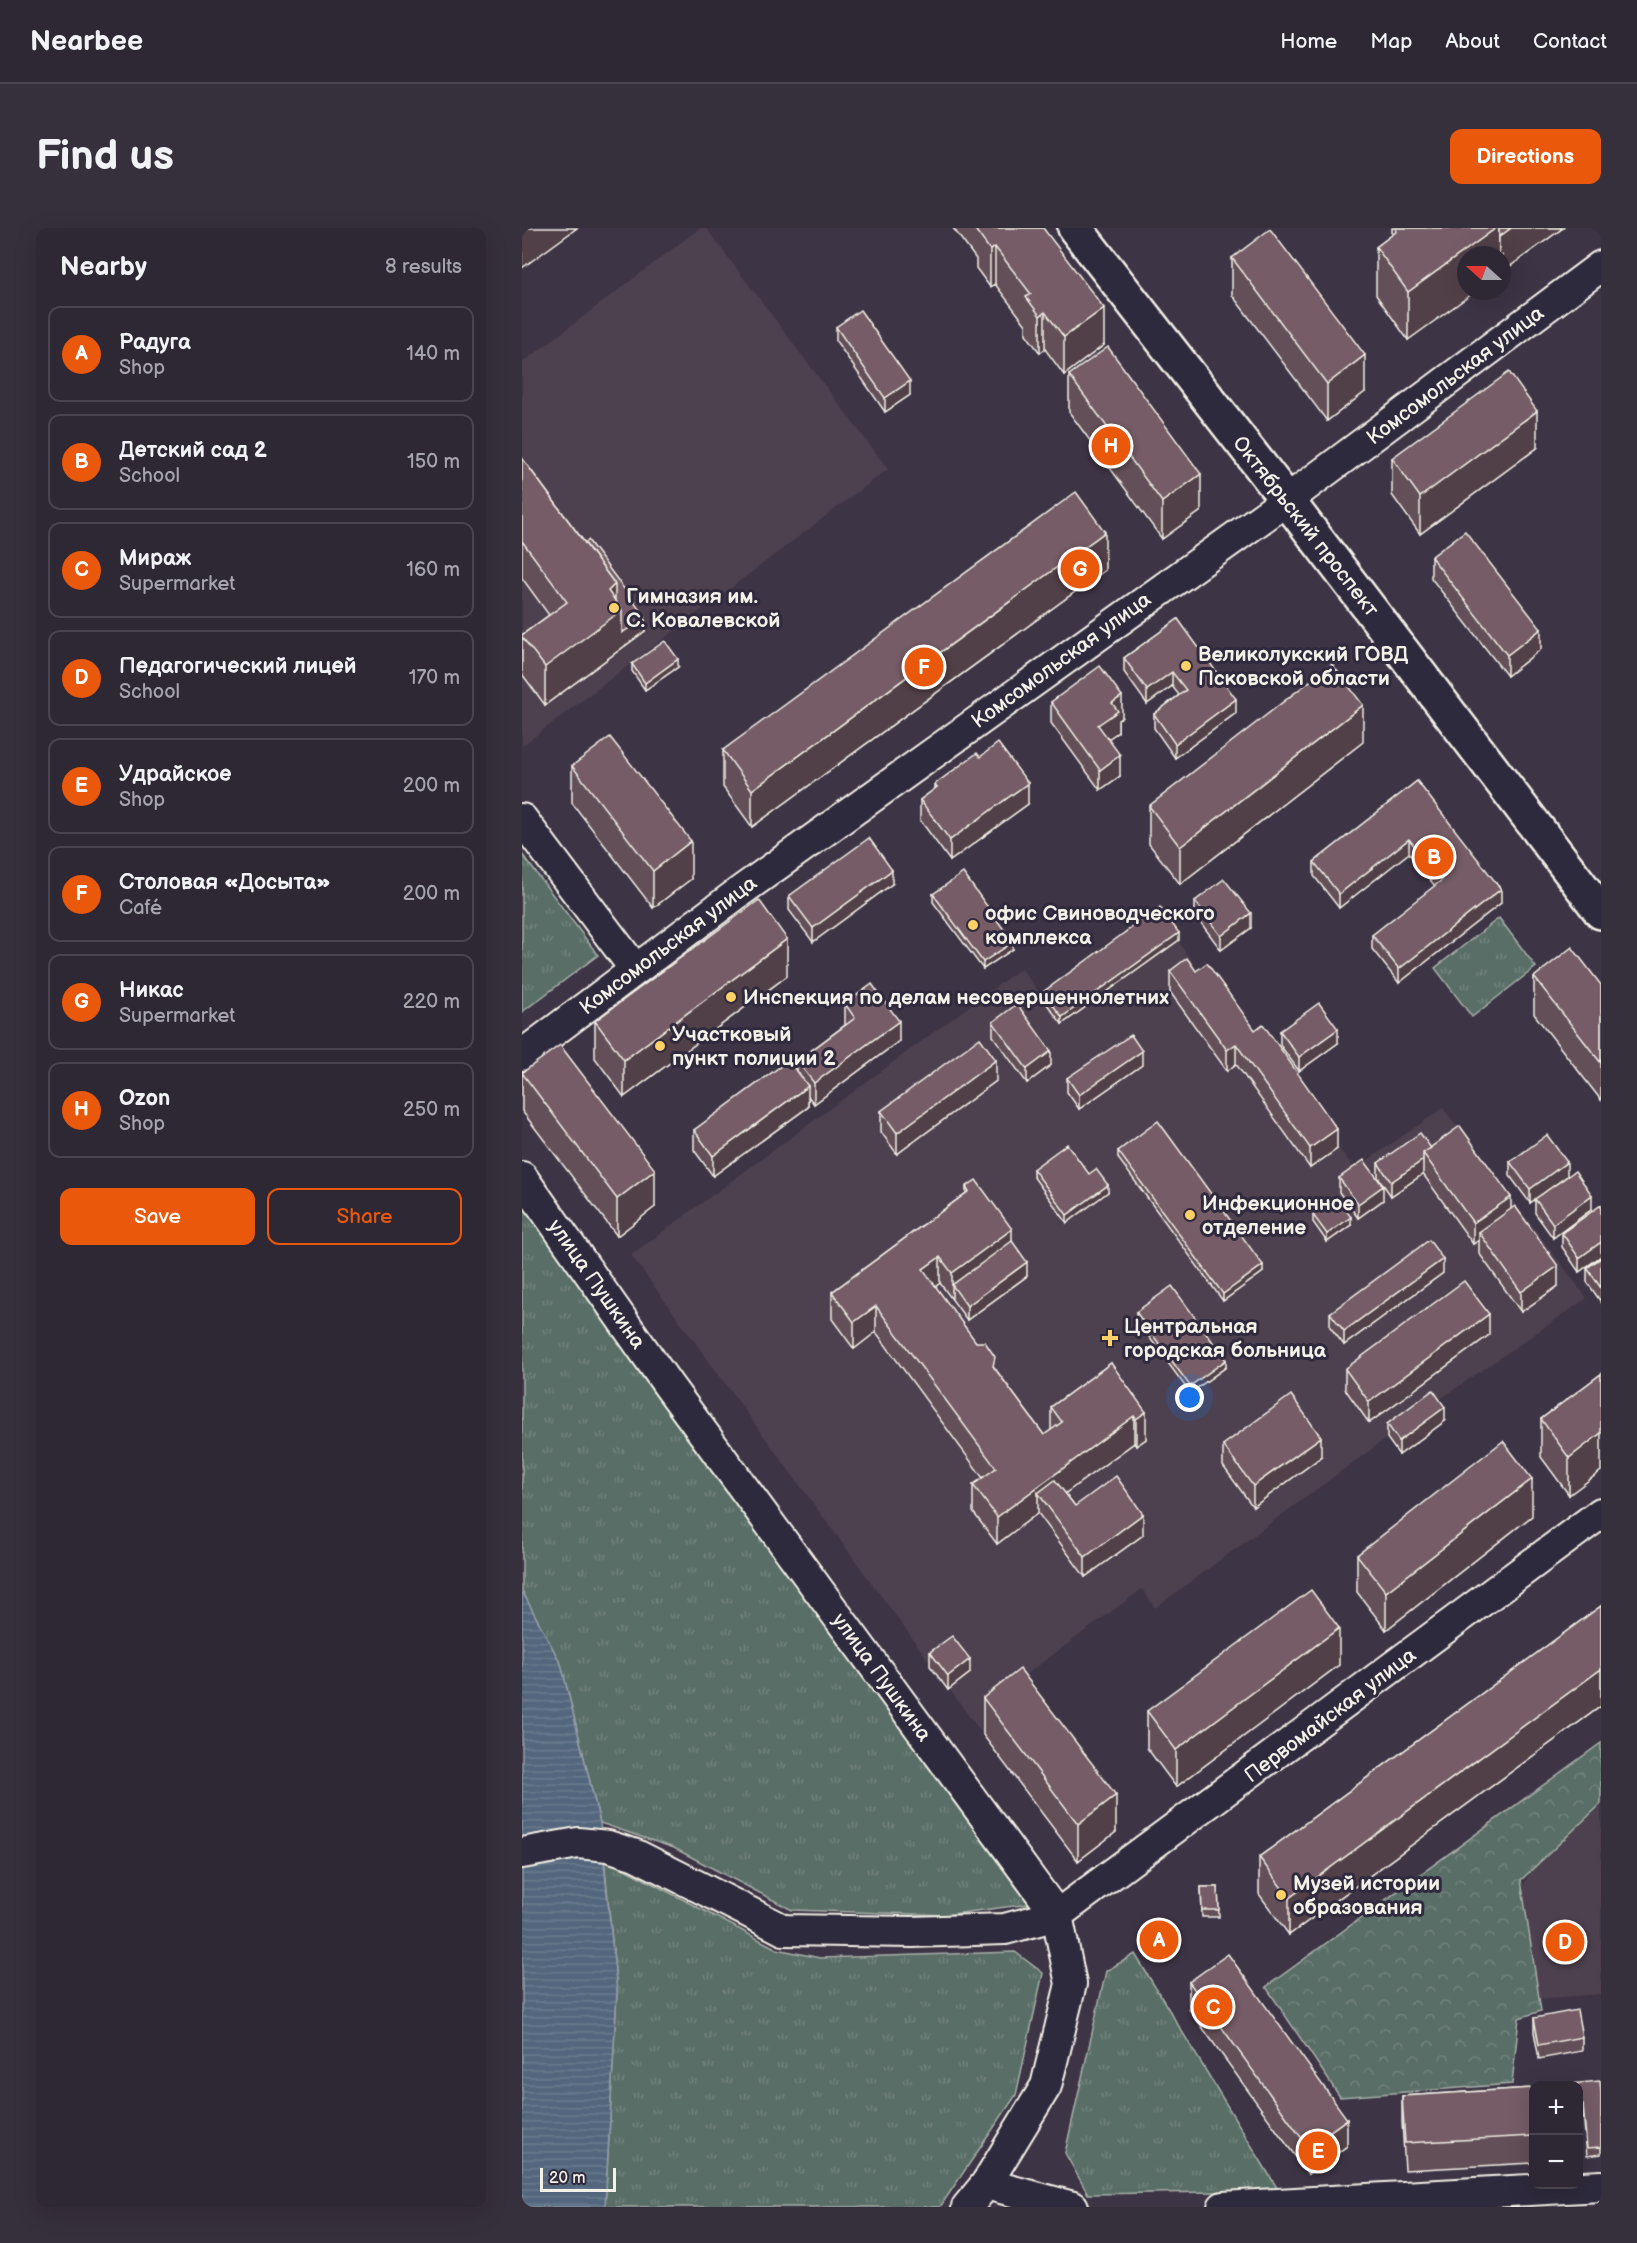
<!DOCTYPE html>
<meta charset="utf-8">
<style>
:root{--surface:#2e2734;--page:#362f3c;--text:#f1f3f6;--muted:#a7a5ac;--line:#49444f;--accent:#ea580c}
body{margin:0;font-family:"Balsamiq Sans",sans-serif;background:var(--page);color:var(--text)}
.controls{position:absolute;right:18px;bottom:18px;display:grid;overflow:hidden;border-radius:12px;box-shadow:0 6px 24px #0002}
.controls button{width:54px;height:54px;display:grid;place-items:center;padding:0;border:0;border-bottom:2px solid var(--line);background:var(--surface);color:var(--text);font:30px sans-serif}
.compass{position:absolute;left:935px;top:18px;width:54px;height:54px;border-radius:50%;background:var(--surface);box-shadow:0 6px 24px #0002;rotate:291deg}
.scale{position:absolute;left:18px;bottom:15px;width:76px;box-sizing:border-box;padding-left:6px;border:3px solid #f4f1e8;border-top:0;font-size:16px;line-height:21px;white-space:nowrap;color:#f4f1e8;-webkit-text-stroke:4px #2f2a3d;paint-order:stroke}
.you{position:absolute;left:668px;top:1170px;width:21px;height:21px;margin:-15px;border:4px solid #fff;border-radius:50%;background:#1a73e8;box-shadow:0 0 0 9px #1a73e833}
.badge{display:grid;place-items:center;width:39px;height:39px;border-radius:50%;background:var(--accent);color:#fff;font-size:20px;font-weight:700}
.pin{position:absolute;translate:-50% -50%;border:3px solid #fff;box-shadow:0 2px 6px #0006}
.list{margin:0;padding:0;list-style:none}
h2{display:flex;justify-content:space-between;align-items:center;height:78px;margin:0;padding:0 24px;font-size:26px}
h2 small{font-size:20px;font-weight:400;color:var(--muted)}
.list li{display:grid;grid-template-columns:39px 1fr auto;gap:18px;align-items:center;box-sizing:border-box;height:96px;margin:0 12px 12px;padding:0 12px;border:2px solid var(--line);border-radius:12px}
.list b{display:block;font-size:22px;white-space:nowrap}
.list p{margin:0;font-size:20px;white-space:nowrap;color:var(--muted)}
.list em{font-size:20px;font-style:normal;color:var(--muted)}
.actions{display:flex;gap:12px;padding:18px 24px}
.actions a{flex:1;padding:14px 0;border:2px solid var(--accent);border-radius:12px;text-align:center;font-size:21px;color:var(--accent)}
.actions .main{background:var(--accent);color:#fff}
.map{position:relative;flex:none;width:1079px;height:1979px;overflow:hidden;border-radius:12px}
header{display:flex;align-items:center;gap:36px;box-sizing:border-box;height:84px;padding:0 30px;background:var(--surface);border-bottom:2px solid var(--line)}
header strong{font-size:28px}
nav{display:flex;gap:33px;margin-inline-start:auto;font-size:21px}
.intro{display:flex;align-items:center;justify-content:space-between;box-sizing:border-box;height:144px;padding:0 36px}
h1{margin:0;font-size:42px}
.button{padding:15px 27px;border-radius:12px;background:var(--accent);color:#fff;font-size:21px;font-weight:700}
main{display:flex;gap:36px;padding:0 36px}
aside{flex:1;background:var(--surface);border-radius:12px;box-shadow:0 6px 24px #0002}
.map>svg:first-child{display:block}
</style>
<header>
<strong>Nearbee</strong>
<nav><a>Home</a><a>Map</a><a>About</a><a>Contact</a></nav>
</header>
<div class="intro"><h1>Find us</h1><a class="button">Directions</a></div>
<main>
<aside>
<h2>Nearby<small>8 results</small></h2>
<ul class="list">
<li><span class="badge">A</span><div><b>Радуга</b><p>Shop</p></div><em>140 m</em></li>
<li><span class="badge">B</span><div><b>Детский сад 2</b><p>School</p></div><em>150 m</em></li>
<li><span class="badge">C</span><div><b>Мираж</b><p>Supermarket</p></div><em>160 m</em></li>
<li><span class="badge">D</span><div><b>Педагогический лицей</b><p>School</p></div><em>170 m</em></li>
<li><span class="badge">E</span><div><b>Удрайское</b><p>Shop</p></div><em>200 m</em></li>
<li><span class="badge">F</span><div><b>Столовая «Досыта»</b><p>Café</p></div><em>200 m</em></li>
<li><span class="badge">G</span><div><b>Никас</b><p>Supermarket</p></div><em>220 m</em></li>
<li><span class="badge">H</span><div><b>Ozon</b><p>Shop</p></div><em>250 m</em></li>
</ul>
<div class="actions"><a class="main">Save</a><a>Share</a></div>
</aside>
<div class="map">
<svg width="1079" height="1979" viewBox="0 0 1079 1979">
<defs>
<pattern id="forest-crowns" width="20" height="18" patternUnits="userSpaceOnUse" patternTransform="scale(1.5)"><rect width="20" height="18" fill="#5a6e67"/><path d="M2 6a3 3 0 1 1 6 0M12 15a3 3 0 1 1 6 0" fill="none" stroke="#72837d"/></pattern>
<pattern id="park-tufts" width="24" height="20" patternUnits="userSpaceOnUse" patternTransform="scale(1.5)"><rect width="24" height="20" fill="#5a6e67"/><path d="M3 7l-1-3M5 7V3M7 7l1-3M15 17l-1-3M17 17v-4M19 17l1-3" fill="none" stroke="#72837d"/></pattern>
<pattern id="water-rules" width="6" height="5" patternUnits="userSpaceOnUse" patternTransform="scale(1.5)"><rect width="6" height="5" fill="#52667d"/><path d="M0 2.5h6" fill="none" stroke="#6c7c8f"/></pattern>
</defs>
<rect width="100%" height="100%" fill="#3d3445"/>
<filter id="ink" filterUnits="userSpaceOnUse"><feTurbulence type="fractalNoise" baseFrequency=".0167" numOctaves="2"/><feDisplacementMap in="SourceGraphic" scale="12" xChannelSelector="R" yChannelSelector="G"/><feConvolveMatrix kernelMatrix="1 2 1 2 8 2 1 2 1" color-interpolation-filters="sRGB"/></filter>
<g filter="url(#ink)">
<!-- built -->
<g fill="#4e404f">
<path d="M178,0H184L366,241L0,518V135Z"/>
<path d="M638,686L685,756L833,941L921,880L1065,1070L911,1176L633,1380L620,1361L486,1460L498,1478L461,1507L109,1027L499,740L522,771Z"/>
<path d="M1079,1568V1766L1015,1771L999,1662L1023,1614Z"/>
</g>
<!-- forest -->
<path fill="url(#forest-crowns)" stroke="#a7b0a8" stroke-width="1.5" d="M1079,1515V1576L999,1652L1019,1783L997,1790L990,1856L818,1869L744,1759Z"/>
<!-- park -->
<g fill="url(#park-tufts)" stroke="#a7b0a8" stroke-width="1.5">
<path d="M0,626L76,727L0,784Z"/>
<path d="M977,690L1014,739L950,789L913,740Z"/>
<path d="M0,977L507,1676L423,1687L270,1682L152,1620L78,1595L39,1436L0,1363Z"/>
<path d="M82,1630L255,1721L298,1730L493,1724L521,1745L494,1867L418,1979H83L95,1764Z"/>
<path d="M613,1726L757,1963L566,1966L543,1925L584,1743Z"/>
</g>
<!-- water -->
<path fill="url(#water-rules)" stroke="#939ea8" stroke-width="1.5" d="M0,1363L39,1436L78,1595L95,1764L83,1979H0Z"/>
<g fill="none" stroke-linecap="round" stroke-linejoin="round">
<!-- minor casing -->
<g stroke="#f4f1e8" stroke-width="34">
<g id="minor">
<path d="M0,591L113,741"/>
<path d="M0,827L216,665L765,272L1079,38"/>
<path d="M0,949L146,1157L535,1687L549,1756L524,1858L464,1956L445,1979"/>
<path d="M0,1625L56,1615L86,1618L114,1627L262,1702L390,1704L483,1701L535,1687L1079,1285"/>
<path d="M464,1956L551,1979"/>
<path d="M701,1979L1079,1958"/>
</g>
</g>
<!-- primary casing -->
<g stroke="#f4f1e8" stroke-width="38">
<path id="primary" d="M553,0L765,272L1079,684"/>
</g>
<!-- minor -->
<use href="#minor" stroke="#2f2a3d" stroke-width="30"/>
<!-- primary -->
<use href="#primary" stroke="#2f2a3d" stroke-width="33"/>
</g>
<!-- wall -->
<g fill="#644f58" stroke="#f4f1e8" stroke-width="1.5">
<path d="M431,0H521L582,117L542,147L523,121L518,125L504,106V97L473,56L468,59L454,40V31Z"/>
<path d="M870,0H1041L980,44V27H944L886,112L854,67V19L870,7Z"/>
<path d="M710,30L843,164L805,193L710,67Z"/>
<path d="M314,99L388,167L363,184L314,113Z"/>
<path d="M547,147L679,283L640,311L547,184Z"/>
<path d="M1015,220L898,306L870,267V230Z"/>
<path d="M0,230L63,315L123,403L23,477L0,446V407L27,387L0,350Z"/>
<path d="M909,329L1019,421L985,448L909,350Z"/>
<path d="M583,342L230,599L201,559V522Z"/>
<path d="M656,391L714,485L653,530L632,500V486L657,467L650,458L625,476L602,444V430Z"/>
<path d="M110,436L156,439L123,462L110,443Z"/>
<path d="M529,474L600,489L596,492V504L586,510L598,548L578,562L529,495Z"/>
<path d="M841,514L658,656L627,616V578Z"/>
<path d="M50,538L169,651L131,680L50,575Z"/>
<path d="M895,553L979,675L877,755L850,721V707L913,658L887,625L817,680L792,648V634Z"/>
<path d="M413,556L506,576L428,633L398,592V572L413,561Z"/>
<path d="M370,656L291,714L267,682V668Z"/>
<path d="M411,666L491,721L461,741L411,674Z"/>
<path d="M673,673L729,700L699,722L673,687Z"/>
<path d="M657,712L540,796L521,771V764Z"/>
<path d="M648,743H674L733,802L815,921L788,940L714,836L705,843L648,764Z"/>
<path d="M265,748L102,869L73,830V793Z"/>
<path d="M1012,749L1079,757V872L1012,786Z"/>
<path d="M323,776L377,813L292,876L286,868V879L191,948L172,922V902L275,843V833L323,797Z"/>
<path d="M471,794L529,837L505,855L471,808Z"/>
<path d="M758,803L816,815L777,843L758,817Z"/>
<path d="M620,837L557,881L545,864V850Z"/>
<path d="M0,845L133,979L95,1008L0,883Z"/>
<path d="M474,853L375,926L359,904V883Z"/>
<path d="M909,920L989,981L1036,1058L999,1084L957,1025V1012L951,1016L901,946L869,968L856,949V935Z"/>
<path d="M596,923L741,1044L701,1073L596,930Z"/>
<path d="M988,934L1045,948L1070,981L1031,1010L1013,985V971L1008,975L988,948Z"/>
<path d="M511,941L567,946L586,964L545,995L511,948Z"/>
<path d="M817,950L861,972L836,990L817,964Z"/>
<path d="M444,959L490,1013L505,1048L445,1092L418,1055L413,1059L522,1207L529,1202V1179L589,1135L624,1211L614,1218L612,1215L543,1265L553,1278L621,1307L563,1349L516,1285L475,1316L451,1284V1257L461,1250L354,1104L332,1121L310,1091V1064L444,965Z"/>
<path d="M1079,978V1028L1057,1044L1040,1019V1005Z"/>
<path d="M791,987L829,997L805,1014L791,994Z"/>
<path d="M1079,1030V1074L1065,1054V1040Z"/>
<path d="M921,1045L822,1117L808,1099V1085Z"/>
<path d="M614,1084L704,1139L668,1165L614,1091Z"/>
<path d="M967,1107L847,1195L823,1161V1141Z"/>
<path d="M1079,1146L1047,1267L1019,1229V1191Z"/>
<path d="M923,1193L877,1227L865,1210V1196Z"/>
<path d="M701,1217L799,1229L731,1279L701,1238Z"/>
<path d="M1010,1288L864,1402L835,1364V1327Z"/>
<path d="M1079,1378V1478L767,1707L737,1666V1629Z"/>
<path d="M408,1424L448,1445L426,1462L408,1438Z"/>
<path d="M817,1437L654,1559L625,1520V1483Z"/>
<path d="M461,1470L594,1604L556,1633L461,1507Z"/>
<path d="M679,1659H696L697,1689H680Z"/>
<path d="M667,1754L825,1918L786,1946L667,1781Z"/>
<path d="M1012,1790L1060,1809V1823L1017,1831L1012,1804Z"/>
<path d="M1056,1857L1079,1866V1926L1065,1928L1061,1884H1056Z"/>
<path d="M1011,1860V1935L883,1942L880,1894V1868Z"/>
</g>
<!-- shaded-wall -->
<g fill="#514047" stroke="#f4f1e8" stroke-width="1.5">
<path d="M4,0H55L0,40V3Z"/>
<path d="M974,0H977V27H944V63H954L886,112V64Z"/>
<path d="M989,0H1041L980,44V27H977V9Z"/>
<path d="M473,19V56L468,59V22Z"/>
<path d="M582,80V117L542,147V109Z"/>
<path d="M523,84V121L518,125V88Z"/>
<path d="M843,127V164L805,193V156Z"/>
<path d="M388,153V167L363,184V170Z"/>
<path d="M1015,183V220L898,306V269Z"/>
<path d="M679,246V283L640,311V274Z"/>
<path d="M583,304V342L230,599V562Z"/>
<path d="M93,356L100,382L123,389V403L23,477V439L86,363Z"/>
<path d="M1019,401V421L985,448V427Z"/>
<path d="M156,431V439L123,462V455Z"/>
<path d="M650,444V458L625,476V462Z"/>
<path d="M600,468V489L596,492V504L576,518V497L590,475Z"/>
<path d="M714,471V485L653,530V516Z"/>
<path d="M841,477V514L658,656V619Z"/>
<path d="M598,527V548L578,562V542Z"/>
<path d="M506,555V576L428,633V612Z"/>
<path d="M887,611V625L817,680V666Z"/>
<path d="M169,613V651L131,680V643Z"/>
<path d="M370,642V656L291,714V700Z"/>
<path d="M979,661V675L877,755V741Z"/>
<path d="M729,685V700L699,722V708Z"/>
<path d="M657,705V712L540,796V789Z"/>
<path d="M265,711V748L102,869V832Z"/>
<path d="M491,714V721L461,741V734Z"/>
<path d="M377,793V813L292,876V855Z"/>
<path d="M816,801V815L777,843V829Z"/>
<path d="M714,816V836L705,843V822Z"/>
<path d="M529,823V837L505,855V841Z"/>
<path d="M620,823V837L557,881V867Z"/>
<path d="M474,832V853L375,926V905Z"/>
<path d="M286,858V879L191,948V928Z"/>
<path d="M815,901V921L788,940V920Z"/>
<path d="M901,932V946L869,968V954Z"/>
<path d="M1045,934V948L1008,975V961Z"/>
<path d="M133,942V979L95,1008V971Z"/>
<path d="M586,957V964L545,995V987Z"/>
<path d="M861,958V972L836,990V976Z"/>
<path d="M1070,967V981L1031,1010V996Z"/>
<path d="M989,969V989L957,1004V1012L951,1016V995Z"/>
<path d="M829,989V997L805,1014V1006Z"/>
<path d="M490,1001V1027L430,1057V1071V1045Z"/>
<path d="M1079,1014V1028L1057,1044V1030Z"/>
<path d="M418,1029V1055L401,1068V1041Z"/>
<path d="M921,1031V1045L822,1117V1103Z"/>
<path d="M505,1034V1048L445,1092V1078Z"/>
<path d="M741,1037V1044L701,1073V1066Z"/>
<path d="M1036,1038V1058L999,1084V1064Z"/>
<path d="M354,1078V1104L332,1121V1094Z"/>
<path d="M967,1086V1107L847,1195V1174Z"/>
<path d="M704,1132V1139L668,1165V1158Z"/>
<path d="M923,1179V1193L877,1227V1213Z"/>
<path d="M624,1184V1211L614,1218V1191Z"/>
<path d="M612,1188V1215L526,1278L516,1265V1285L475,1316V1289Z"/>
<path d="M1079,1205V1243L1047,1267V1230Z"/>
<path d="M799,1209V1229L731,1279V1258Z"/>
<path d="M1010,1251V1288L864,1402V1364Z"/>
<path d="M621,1286V1307L563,1349V1329Z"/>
<path d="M817,1400V1437L654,1559V1522Z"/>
<path d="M448,1431V1445L426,1462V1448Z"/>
<path d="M1079,1441V1478L767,1707V1670Z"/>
<path d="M594,1567V1604L556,1633V1596Z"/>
<path d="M825,1891V1918L786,1946V1919Z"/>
</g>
<!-- building -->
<g fill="#745c66" stroke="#f4f1e8" stroke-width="1.5">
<path d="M458,0H521L582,80L542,109L523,84L518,88L504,69L509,66L473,19L468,22L454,3Z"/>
<path d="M873,0H974L886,64L854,19L875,3Z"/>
<path d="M977,0H989L977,9Z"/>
<path d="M748,1L843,127L805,156L710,30Z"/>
<path d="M338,82L388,153L363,170L314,99Z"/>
<path d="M586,119L679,246L640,274L547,147Z"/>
<path d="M987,144L1015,183L898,269L870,230Z"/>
<path d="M0,230L93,356L86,363L100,382L23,439L0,409V407L45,374L0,313Z"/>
<path d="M554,264L583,304L230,562L201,522Z"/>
<path d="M943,303L1019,401L985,427L909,329Z"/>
<path d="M66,312L123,389L100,405V382L93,373V356L63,315Z"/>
<path d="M656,391L714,471L653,516L632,486L664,462L650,444L625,462L602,430Z"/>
<path d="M143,413L156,431L123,455L110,436Z"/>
<path d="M810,436L841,477L658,619L627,578Z"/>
<path d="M578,438L600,468L590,475L596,483L576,497L598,527L578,542L529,474Z"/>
<path d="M88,509L169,613L131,643L50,538Z"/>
<path d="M476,515L506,555L428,612L398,572L415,559L413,556L455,525L458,529Z"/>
<path d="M895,553L979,661L877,741L850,707L920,652L887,611L817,666L792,634Z"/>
<path d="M347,610L370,642L291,700L267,668Z"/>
<path d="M441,645L491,714L461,734L411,666Z"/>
<path d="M702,651L729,685L699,708L673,673Z"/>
<path d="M237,672L265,711L102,832L73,793Z"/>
<path d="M638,679L657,705L540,789L521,764Z"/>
<path d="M1050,719L1079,757V835L1012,749Z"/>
<path d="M665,730L674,743L685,735L733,802L741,796L815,901L788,920L714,816L705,822L648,743Z"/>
<path d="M350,756L377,793L292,855L275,833L333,790L323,776Z"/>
<path d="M797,775L816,801L777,829L758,803Z"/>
<path d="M495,776L529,823L505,841L471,794Z"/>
<path d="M609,807L620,823L557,867L545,850Z"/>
<path d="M458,810L474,832L375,905L359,883Z"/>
<path d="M38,817L133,942L95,971L0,845Z"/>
<path d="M267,832L286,858L191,928L172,902Z"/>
<path d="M636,893L741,1037L701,1066L596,923Z"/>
<path d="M938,898L989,969L951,995L901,925Z"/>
<path d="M898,905L909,920L901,925V932L869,954L856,935Z"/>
<path d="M1025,907L1045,934L1008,961L988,934Z"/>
<path d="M545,916L567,946L574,941L586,957L545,987L511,941Z"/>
<path d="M842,932L861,958L836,976L817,950Z"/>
<path d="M1053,943L1070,967L1031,996L1013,971Z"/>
<path d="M454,952L490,1001L430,1045L418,1029L401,1041L454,1114H463L473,1129L471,1138L522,1207L540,1194L529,1179L589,1135L624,1184L614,1191L612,1188L475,1289L451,1257L474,1240L354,1078L332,1094L310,1064L447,963L444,959Z"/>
<path d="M815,970L829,989L805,1006L791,987Z"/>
<path d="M1079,977V1014L1057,1030L1040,1005Z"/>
<path d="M993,978L1036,1038L999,1064L957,1004Z"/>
<path d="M907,1012L921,1031L822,1103L808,1085Z"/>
<path d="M490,1013L505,1034L445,1078L430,1057Z"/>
<path d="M1079,1030V1060L1065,1040Z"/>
<path d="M942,1053L967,1086L847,1174L823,1141Z"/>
<path d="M650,1058L704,1132L668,1158L614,1084Z"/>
<path d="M1079,1146V1205L1047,1230L1019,1191Z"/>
<path d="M911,1162L923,1179L877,1213L865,1196Z"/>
<path d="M769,1167L799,1209L731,1258L701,1217Z"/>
<path d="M981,1213L1010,1251L864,1364L835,1327Z"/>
<path d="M594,1248L621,1286L563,1329L516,1265L533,1252L553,1278Z"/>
<path d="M789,1362L817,1400L654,1522L625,1483Z"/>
<path d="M1079,1378V1441L767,1670L737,1629Z"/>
<path d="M430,1408L448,1431L426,1448L408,1424Z"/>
<path d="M498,1441L594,1567L556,1596L461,1470Z"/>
<path d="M679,1659H696L697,1682H680Z"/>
<path d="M706,1726L825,1891L786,1919L667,1754Z"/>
<path d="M1055,1782L1060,1809L1017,1817L1012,1790Z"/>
<path d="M1078,1853L1079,1866V1919L1065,1920L1061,1877H1056V1857H1047L1046,1856Z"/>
<path d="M1011,1860V1908L883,1915L880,1868Z"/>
</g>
</g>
<!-- markers -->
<g fill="#ffd166" stroke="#2f2a3d" stroke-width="2">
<circle cx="92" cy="380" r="6"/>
<circle cx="664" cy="438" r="6"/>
<circle cx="451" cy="697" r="6"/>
<circle cx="209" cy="769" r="6"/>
<circle cx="138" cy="818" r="6"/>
<circle cx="668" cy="987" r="6"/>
<path d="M585 1101h6v6h6v6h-6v6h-6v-6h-6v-6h6z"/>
<circle cx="759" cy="1667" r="6"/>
</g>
<g text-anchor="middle" stroke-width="6" stroke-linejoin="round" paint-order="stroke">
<!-- street labels -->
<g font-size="21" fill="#f4f1e8" stroke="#2f2a3d">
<text transform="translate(933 147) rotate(-37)" y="7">Комсомольская улица</text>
<text transform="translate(784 298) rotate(52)" y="7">Октябрьский проспект</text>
<text transform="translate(539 432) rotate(-36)" y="7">Комсомольская улица</text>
<text transform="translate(146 717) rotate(-37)" y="7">Комсомольская улица</text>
<text transform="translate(75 1056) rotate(55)" y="7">улица Пушкина</text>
<text transform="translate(360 1449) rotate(54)" y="7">улица Пушкина</text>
<text transform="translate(808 1487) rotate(-37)" y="7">Первомайская улица</text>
</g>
<!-- poi labels -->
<g font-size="21" font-weight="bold" fill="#f4f1e8" stroke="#2f2a3d" text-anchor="start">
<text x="104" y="375">Гимназия им.<tspan x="104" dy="24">С. Ковалевской</tspan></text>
<text x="676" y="433">Великолукский ГОВД<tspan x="676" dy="24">Псковской области</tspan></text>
<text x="463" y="692">офис Свиноводческого<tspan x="463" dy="24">комплекса</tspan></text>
<text x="221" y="776">Инспекция по делам несовершеннолетних</text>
<text x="150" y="813">Участковый<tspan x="150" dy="24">пункт полиции 2</tspan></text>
<text x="680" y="982">Инфекционное<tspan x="680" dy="24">отделение</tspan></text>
<text x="602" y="1105">Центральная<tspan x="602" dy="24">городская больница</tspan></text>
<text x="771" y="1662">Музей истории<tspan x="771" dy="24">образования</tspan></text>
</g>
</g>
</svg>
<div class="controls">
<button>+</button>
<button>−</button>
</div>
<svg class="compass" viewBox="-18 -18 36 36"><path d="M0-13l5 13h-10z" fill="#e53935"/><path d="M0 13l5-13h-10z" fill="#a7a5ac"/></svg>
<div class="scale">20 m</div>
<div class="you"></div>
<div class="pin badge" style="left:637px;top:1712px">A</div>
<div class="pin badge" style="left:912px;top:629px">B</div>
<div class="pin badge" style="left:691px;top:1779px">C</div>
<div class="pin badge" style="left:1043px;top:1714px">D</div>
<div class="pin badge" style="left:796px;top:1923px">E</div>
<div class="pin badge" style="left:402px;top:439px">F</div>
<div class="pin badge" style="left:558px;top:341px">G</div>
<div class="pin badge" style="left:589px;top:218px">H</div>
</div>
</main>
